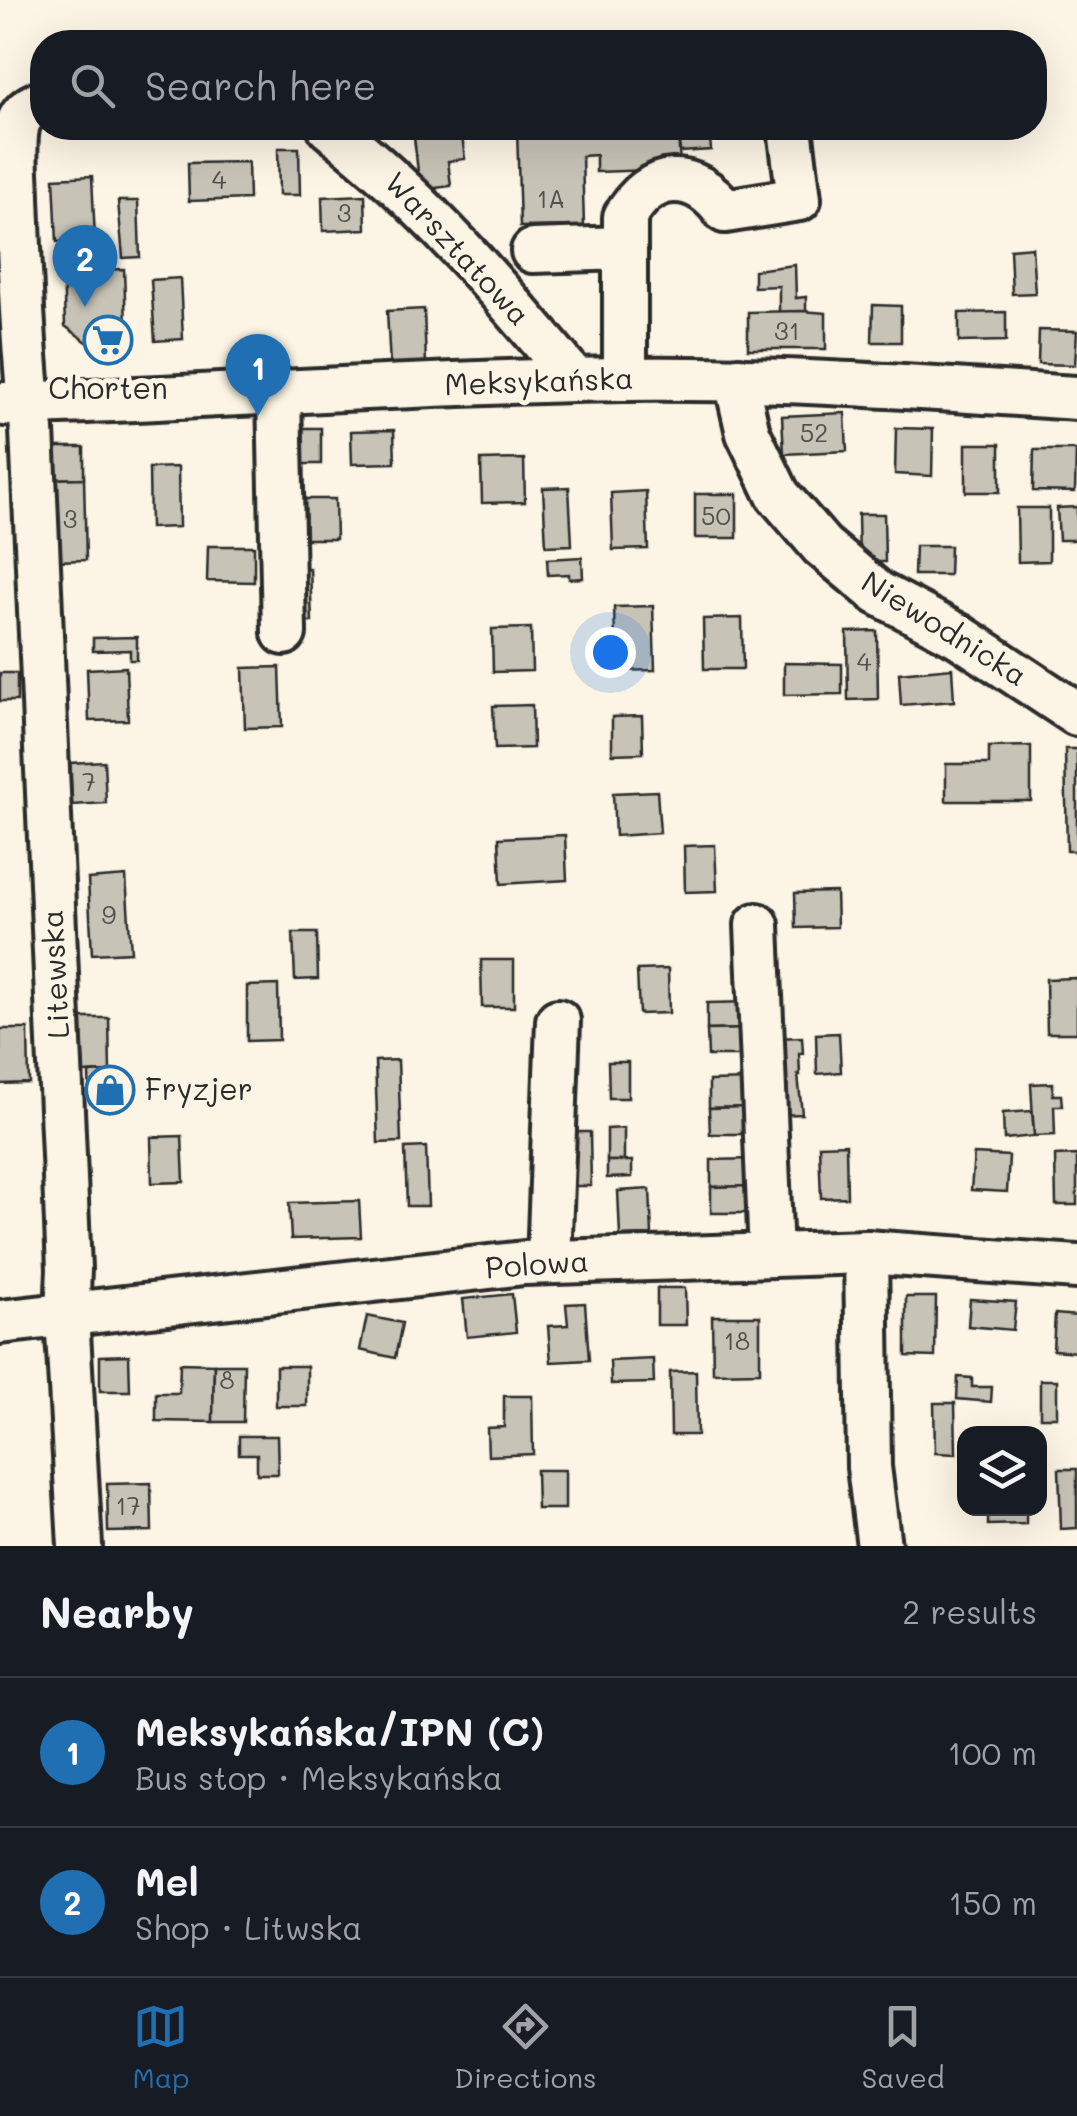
<!DOCTYPE html>
<meta charset="utf-8">
<style>
:root{--surface:#171b24;--page:#242831;--text:#f1f3f6;--muted:#9ea1a6;--line:#363941;--accent:#1f6fb2}
body{margin:0;font-family:Mali,sans-serif;background:var(--page);color:var(--text)}
.controls{position:absolute;right:30px;bottom:30px;display:grid;overflow:hidden;border-radius:20px;box-shadow:0 10px 40px #0002}
.controls button{width:90px;height:90px;display:grid;place-items:center;padding:0;border:0;border-bottom:2px solid var(--line);background:var(--surface);color:var(--text);font:50px sans-serif}
.you{position:absolute;left:610px;top:652px;width:35px;height:35px;margin:-25px;border:8px solid #fff;border-radius:50%;background:#1a73e8;box-shadow:0 0 0 15px #1a73e833}
.badge{display:grid;place-items:center;width:65px;height:65px;border-radius:50%;background:var(--accent);color:#fff;font-size:32px;font-weight:700}
.pin{position:absolute;translate:-50% -82px;filter:drop-shadow(0 2px 5px #0008)}
.pin::after{content:'';position:absolute;top:52px;width:35px;height:30px;background:inherit;clip-path:polygon(0 0,100% 0,50% 100%)}
.list{margin:0;padding:0;list-style:none}
h2{display:flex;justify-content:space-between;align-items:center;height:130px;margin:0;padding:0 40px;font-size:42px}
h2 small{font-size:32px;font-weight:400;color:var(--muted)}
.list li{display:grid;grid-template-columns:65px 1fr auto;gap:30px;align-items:center;box-sizing:border-box;height:150px;padding:0 40px;border-top:2px solid var(--line)}
.list b{display:block;font-size:38px;white-space:nowrap}
.list p{margin:0;font-size:32px;white-space:nowrap;color:var(--muted)}
.list em{font-size:32px;font-style:normal;color:var(--muted)}
.icon{flex:none;width:55px;height:55px;fill:none;stroke:currentColor;stroke-width:2;stroke-linecap:round;stroke-linejoin:round}
.map{position:relative;flex:none;width:1077px;height:1546px;overflow:hidden}
.search{position:absolute;background:var(--surface);box-shadow:0 10px 40px #0002;left:30px;right:30px;top:30px;height:110px;display:flex;align-items:center;gap:25px;box-sizing:border-box;padding:0 35px;border-radius:40px;color:var(--muted);font-size:38px}
.sheet{height:430px;background:var(--surface)}
nav{display:flex;justify-content:space-around;align-items:center;box-sizing:border-box;height:140px;border-top:2px solid var(--line);background:var(--surface);font-size:28px;color:var(--muted)}
nav a{display:grid;justify-items:center;gap:5px}
nav .on{color:var(--accent)}
.map>svg:first-child{display:block}
</style>
<div class="map">
<svg width="1077" height="1546" viewBox="0 0 1077 1546">
<rect width="100%" height="100%" fill="#fcf5e5"/>
<filter id="ink" filterUnits="userSpaceOnUse"><feTurbulence type="fractalNoise" baseFrequency=".01" numOctaves="2"/><feDisplacementMap in="SourceGraphic" scale="20" xChannelSelector="R" yChannelSelector="G"/><feConvolveMatrix kernelMatrix="1 2 1 2 8 2 1 2 1" color-interpolation-filters="sRGB"/></filter>
<g filter="url(#ink)">
<!-- building -->
<g fill="#c8c3b7" stroke="#2b2b2b" stroke-width="2.5">
<path d="M413,128H461L465,159L448,161L451,186L420,190Z"/>
<path d="M517,128H678L680,169L596,172V155L582,156L584,226L520,227Z"/>
<path d="M678,128H709L711,150L680,152Z"/>
<path d="M278,148H299L300,195H279Z"/>
<path d="M248,162L249,199L189,201L188,163Z"/>
<path d="M92,176L95,240L57,242L54,178Z"/>
<path d="M365,195L366,229L323,231L322,197Z"/>
<path d="M118,201H138L140,257L123,258Z"/>
<path d="M1032,247L1035,293L1012,294L1010,249Z"/>
<path d="M795,265L796,298L806,297V312H779V286L754,287V270Z"/>
<path d="M124,269L127,354L105,355L65,326L63,271Z"/>
<path d="M180,278L183,339L155,341L151,280Z"/>
<path d="M873,305L901,306V342H872Z"/>
<path d="M424,309L426,365L390,366L387,311Z"/>
<path d="M802,311L826,313V349H748V312Z"/>
<path d="M1006,312V341L959,342V313Z"/>
<path d="M1039,330L1077,331L1075,365L1038,364Z"/>
<path d="M845,413L847,451L784,454L782,416Z"/>
<path d="M291,428H321V464H292Z"/>
<path d="M896,428L933,429L932,476L895,474Z"/>
<path d="M394,430L395,463L352,464L351,431Z"/>
<rect x="966" y="444" width="34" height="48"/>
<path d="M53,447H84V478L54,479Z"/>
<path d="M1034,450H1076L1075,492L1033,491Z"/>
<path d="M524,459L525,502L482,503L481,460Z"/>
<path d="M178,467L179,527L150,528L149,468Z"/>
<path d="M84,478L86,560L56,561L54,479Z"/>
<path d="M569,487L572,545L546,546L543,488Z"/>
<path d="M646,491L648,549L613,550L611,493Z"/>
<rect x="695" y="494" width="42" height="44"/>
<path d="M305,499H335L336,539H306Z"/>
<path d="M1077,507V540H1059L1057,508Z"/>
<path d="M1017,508H1049V561L1018,562Z"/>
<path d="M858,514H884L885,562H859Z"/>
<path d="M208,546H254V582L207,581Z"/>
<path d="M915,546H950L949,575H914Z"/>
<path d="M582,557L583,578L569,579V574L548,575L547,559Z"/>
<path d="M310,568L312,622H295L293,569Z"/>
<path d="M653,606L655,670L616,671L614,607Z"/>
<path d="M742,618L743,669H704L703,619Z"/>
<path d="M531,628L532,671L493,672L492,629Z"/>
<path d="M877,631L878,699L848,700L847,632Z"/>
<path d="M137,637V660H130V650L93,651V638Z"/>
<path d="M784,663L842,664V694L784,695Z"/>
<path d="M126,667L128,720L89,721L87,669Z"/>
<path d="M280,667L282,727L245,728L243,668Z"/>
<path d="M952,668L954,701L901,705L899,673Z"/>
<rect x="0" y="673" width="17" height="28"/>
<path d="M532,705L533,748L495,749L493,706Z"/>
<path d="M642,716L643,753L612,754V717Z"/>
<path d="M1031,746V801H946V764H989V747Z"/>
<path d="M1065,749H1077V851H1067Z"/>
<path d="M104,761L106,803L72,805L70,763Z"/>
<path d="M657,791L660,833L615,836L613,793Z"/>
<path d="M565,835L567,880L501,884L499,838Z"/>
<path d="M715,845L717,891L685,892L684,846Z"/>
<path d="M126,876L131,952L92,954L88,879Z"/>
<path d="M836,892L837,927L796,928L795,893Z"/>
<path d="M293,933H317L318,979L295,980Z"/>
<path d="M481,960H514V1007H482Z"/>
<path d="M668,969L669,1013L639,1014L637,970Z"/>
<path d="M1077,978V1033H1047L1046,979Z"/>
<path d="M278,985L279,1040L247,1041V986Z"/>
<path d="M750,1002L751,1029L707,1030V1003Z"/>
<path d="M82,1018H109L110,1072L83,1073Z"/>
<path d="M0,1029H28L29,1083L0,1084Z"/>
<path d="M751,1029V1056H708L707,1030Z"/>
<path d="M839,1033L841,1072L817,1074L816,1034Z"/>
<path d="M802,1037L803,1053H799L800,1075H798L802,1114L777,1115L774,1038Z"/>
<path d="M398,1060L401,1142L378,1143L375,1061Z"/>
<path d="M608,1062H628V1098H609Z"/>
<path d="M110,1072H120L121,1102L90,1103L89,1073Z"/>
<path d="M753,1080V1107L709,1108V1081Z"/>
<path d="M1053,1083V1095H1061L1062,1106H1054L1055,1135L1034,1136L1031,1084Z"/>
<path d="M753,1107L754,1134H710L709,1108Z"/>
<path d="M1032,1111L1034,1136L1004,1139L1003,1113Z"/>
<path d="M624,1128V1161H607V1129Z"/>
<path d="M563,1132H590L591,1186H564Z"/>
<path d="M182,1136L184,1182L152,1183L151,1137Z"/>
<path d="M846,1144L847,1197L821,1198L819,1145Z"/>
<path d="M426,1147L428,1206H407L405,1148Z"/>
<path d="M974,1154L1009,1156L1007,1192L971,1190Z"/>
<path d="M1077,1155V1205H1056L1055,1156Z"/>
<path d="M754,1159V1186L711,1187V1160Z"/>
<path d="M607,1161H632V1177L607,1178Z"/>
<path d="M754,1186L755,1213H711V1187Z"/>
<path d="M650,1189L652,1235L620,1236L618,1191Z"/>
<path d="M359,1201L361,1237L291,1239L289,1203Z"/>
<path d="M657,1288H685L686,1325H657Z"/>
<path d="M512,1294L516,1332L467,1337L463,1299Z"/>
<path d="M906,1297H936L935,1357L906,1356Z"/>
<path d="M970,1299L1016,1302L1013,1330L968,1326Z"/>
<path d="M585,1303L589,1360L551,1362L548,1326L568,1325L566,1304Z"/>
<path d="M1055,1314L1077,1316V1352L1053,1350Z"/>
<path d="M367,1316L402,1323L395,1358L360,1350Z"/>
<path d="M712,1316H760V1372L713,1373Z"/>
<path d="M129,1355L130,1391H100V1356Z"/>
<path d="M653,1359L654,1383L611,1384L610,1361Z"/>
<path d="M180,1363L214,1364L213,1422L156,1421V1393H179Z"/>
<path d="M214,1364H244L243,1422H213Z"/>
<rect x="276" y="1366" width="31" height="40"/>
<path d="M696,1371L697,1435H671L670,1372Z"/>
<path d="M958,1377L972,1378V1387H992L991,1402L957,1399Z"/>
<rect x="1040" y="1380" width="17" height="37"/>
<path d="M504,1396H532L533,1454L488,1456L487,1428L504,1427Z"/>
<path d="M934,1403H955L956,1454L935,1453Z"/>
<path d="M239,1436H277L278,1474H257V1454H239Z"/>
<path d="M1059,1469H1077V1528L1061,1529Z"/>
<path d="M536,1470H565V1509H537Z"/>
<path d="M151,1483L152,1531L108,1532L107,1484Z"/>
<path d="M988,1508H1026V1524L988,1525Z"/>
</g>
<g fill="none" stroke-linecap="round" stroke-linejoin="round">
<!-- minor casing -->
<g stroke="#2b2b2b" stroke-width="50">
<g id="minor">
<path d="M42,102C32,106 24,110 19,121C12,139 17,177 17,198C20,275 23,353 32,430L69,1269L67,1315L80,1546"/>
<path d="M330,128C423,200 500,290 575,380"/>
<path d="M533,251L625,248"/>
<path d="M625,379V217C650,171 694,169 725,211L799,199L790,128"/>
<path d="M739,379L740,398L748,433L778,495L822,546L878,593L959,636L1077,714"/>
<path d="M279,392L284,633"/>
<path d="M4,404C210,398 417,382 624,379C775,377 926,388 1077,398"/>
<path d="M757,925L771,1255"/>
<path d="M866,1252L869,1467L879,1546"/>
<path d="M549,1262L558,1021"/>
<path d="M0,1322L524,1263L866,1252L1077,1267"/>
</g>
</g>
<!-- minor -->
<use href="#minor" stroke="#fcf5e5" stroke-width="42"/>
</g>
</g>
<!-- icons -->
<defs>
<g id="supermarket-ring" transform="scale(2.5)"><circle r="9.5" fill="#fcf5e5" stroke="#1f6fb2" stroke-width="1.5"/><path d="M-6-5.5h2.5l.6 2H6L4.5 2H-2.5L-4.4-4H-6ZM-1.5 3.2a1.3 1.3 0 1 0 .1 0ZM3 3.2a1.3 1.3 0 1 0 .1 0Z" fill="#1f6fb2"/></g>
<g id="shop-ring" transform="scale(2.5)"><circle r="9.5" fill="#fcf5e5" stroke="#1f6fb2" stroke-width="1.5"/><path d="M-5-2.5h2.3a2.7 3.5 0 0 1 5.4 0H5L5.5 6h-11ZM-1.5-2.5h3a1.5 2.3 0 0 0-3 0Z" fill="#1f6fb2"/></g>
</defs>
<g fill-rule="evenodd">
<use href="#supermarket-ring" x="108" y="340"/>
<use href="#shop-ring" x="110" y="1090"/>
</g>
<g text-anchor="middle" stroke-width="10" stroke-linejoin="round" paint-order="stroke">
<!-- number labels -->
<g font-size="25" fill="#52514e">
<text x="219" y="189">4</text>
<text x="551" y="208">1A</text>
<text x="344" y="222">3</text>
<text x="787" y="340">31</text>
<text x="814" y="442">52</text>
<text x="716" y="525">50</text>
<text x="70" y="528">3</text>
<text x="864" y="671">4</text>
<text x="89" y="791">7</text>
<text x="109" y="924">9</text>
<text x="737" y="1350">18</text>
<text x="227" y="1389">8</text>
<text x="128" y="1515">17</text>
</g>
<!-- street labels -->
<g font-size="30" fill="#2b2b2b" stroke="#fcf5e5">
<text transform="translate(457 249) rotate(47)" y="10">Warsztatowa</text>
<text transform="translate(539 382) rotate(-2)" y="10">Meksykańska</text>
<text transform="translate(944 629) rotate(32)" y="10">Niewodnicka</text>
<text transform="translate(56 974) rotate(-93)" y="10">Litewska</text>
<text transform="translate(537 1265) rotate(-4)" y="10">Polowa</text>
</g>
<!-- poi labels -->
<g font-size="30" fill="#2b2b2b" stroke="#fcf5e5">
<text x="108" y="399">Chorten</text>
<text x="145" y="1100" text-anchor="start">Fryzjer</text>
</g>
</g>
</svg>
<div class="controls">
<button><svg class="icon" aria-label="layers" viewBox="0 0 24 24"><path d="M12 4l9 5-9 5-9-5zM3 14l9 5 9-5"/></svg></button>
</div>
<div class="you"></div>
<div class="pin badge" style="left:258px;top:416px">1</div>
<div class="pin badge" style="left:85px;top:307px">2</div>
<div class="search"><svg class="icon" aria-label="search" viewBox="0 0 24 24"><circle cx="10" cy="10" r="6"/><path d="M15 15l6 6"/></svg>Search here</div>
</div>
<section class="sheet">
<h2>Nearby<small>2 results</small></h2>
<ul class="list">
<li><span class="badge">1</span><div><b>Meksykańska/IPN (C)</b><p>Bus stop · Meksykańska</p></div><em>100 m</em></li>
<li><span class="badge">2</span><div><b>Mel</b><p>Shop · Litwska</p></div><em>150 m</em></li>
</ul>
</section>
<nav>
<a class="on"><svg class="icon" aria-label="map" viewBox="0 0 24 24"><path d="M3 6l6-2 6 2 6-2v14l-6 2-6-2-6 2zM9 4v14M15 6v14"/></svg>Map</a>
<a><svg class="icon" aria-label="directions" viewBox="0 0 24 24"><path d="M12 3l9 9-9 9-9-9zM9 14v-3h6M13 9l2 2-2 2"/></svg>Directions</a>
<a><svg class="icon" aria-label="saved" viewBox="0 0 24 24"><path d="M7 4h10v16l-5-4-5 4z"/></svg>Saved</a>
</nav>
